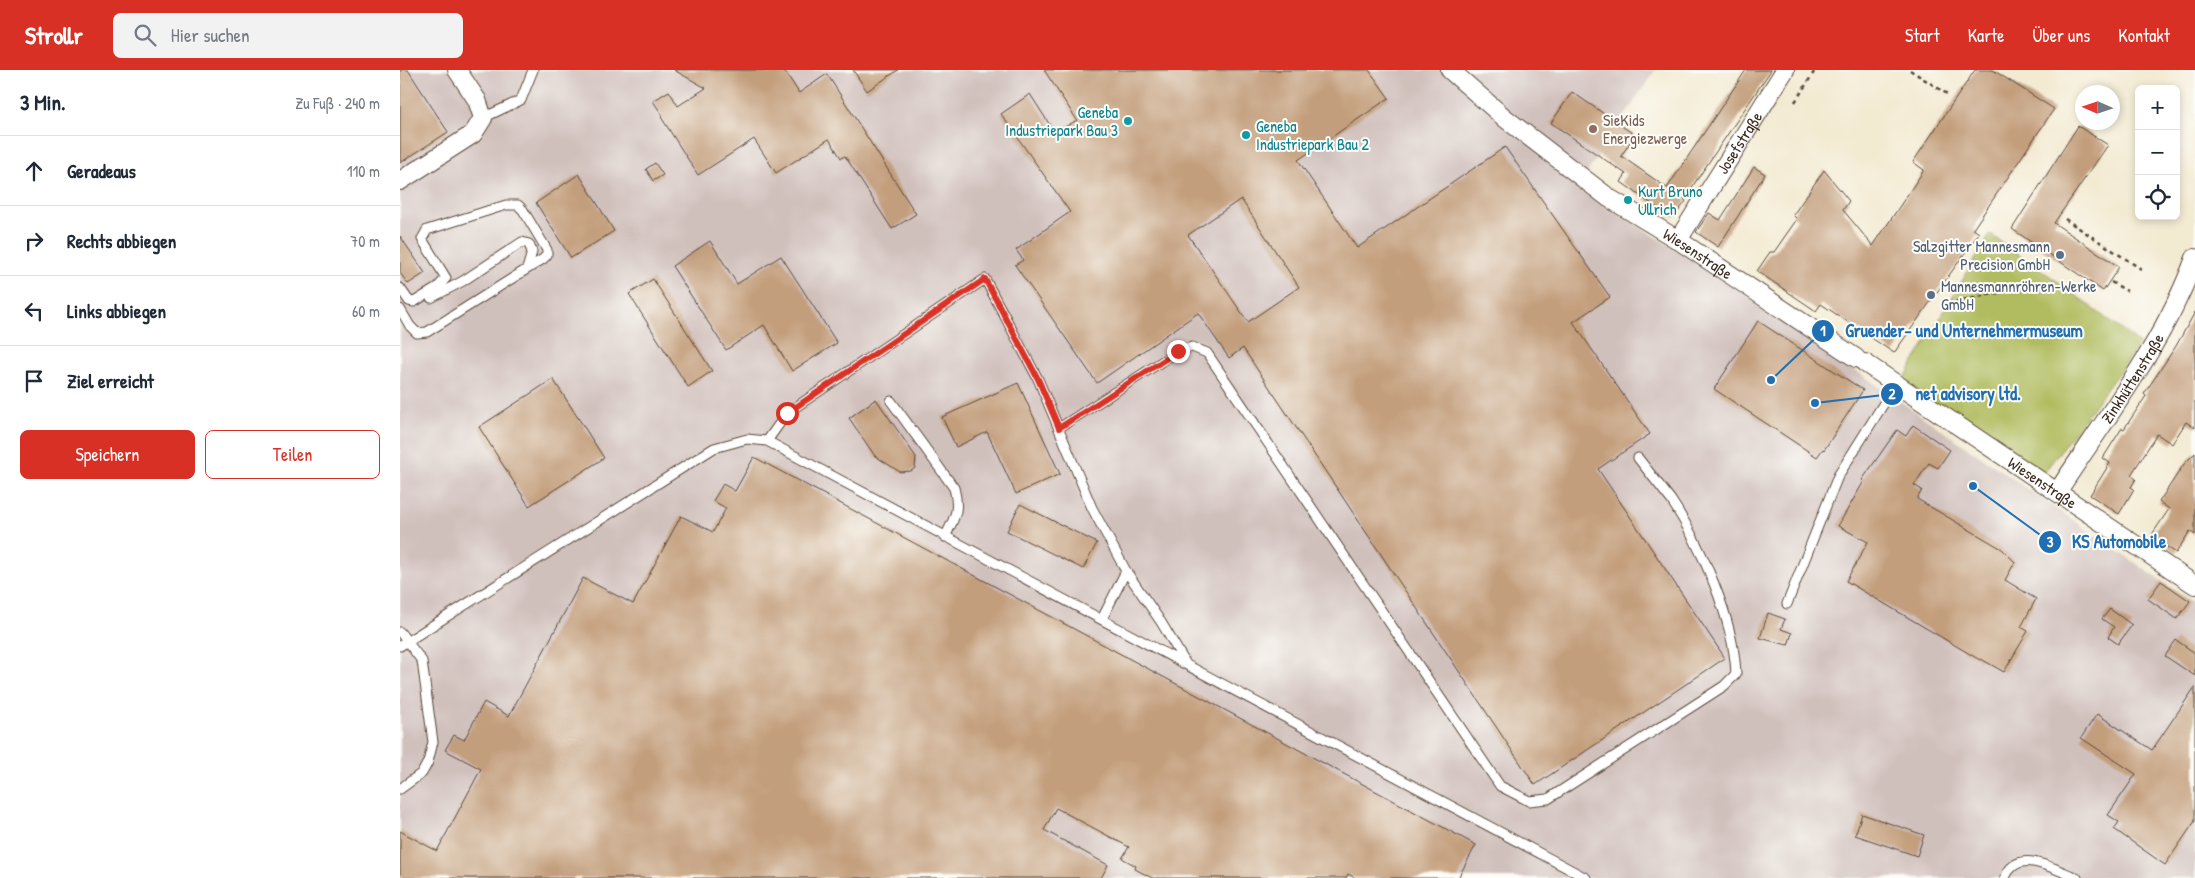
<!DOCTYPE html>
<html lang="de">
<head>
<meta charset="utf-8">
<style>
  :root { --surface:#fff; --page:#f2f2f3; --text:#1f2937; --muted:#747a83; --line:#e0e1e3; --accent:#d93025 }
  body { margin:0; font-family:"Patrick Hand",sans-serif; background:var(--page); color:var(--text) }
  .controls { position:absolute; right:15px; top:15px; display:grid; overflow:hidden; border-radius:8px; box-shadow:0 2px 8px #0003 }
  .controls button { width:45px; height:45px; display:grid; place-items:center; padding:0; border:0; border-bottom:1px solid var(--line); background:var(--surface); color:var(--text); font:25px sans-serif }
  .compass { position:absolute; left:1675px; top:15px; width:45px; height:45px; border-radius:50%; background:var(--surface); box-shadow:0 2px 8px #0003; rotate:273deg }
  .stop { position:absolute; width:15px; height:15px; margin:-11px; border:4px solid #d93025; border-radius:50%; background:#fff }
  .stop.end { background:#d93025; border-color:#fff; box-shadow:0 1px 5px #0008 }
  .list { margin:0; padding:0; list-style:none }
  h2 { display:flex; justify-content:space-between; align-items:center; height:65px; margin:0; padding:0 20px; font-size:21px }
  h2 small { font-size:16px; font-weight:400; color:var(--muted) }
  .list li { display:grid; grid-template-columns:32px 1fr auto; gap:15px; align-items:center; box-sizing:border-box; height:70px; padding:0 20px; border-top:1px solid var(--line) }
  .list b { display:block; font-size:19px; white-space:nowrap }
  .list em { font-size:16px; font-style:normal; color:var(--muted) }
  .actions { display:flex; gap:10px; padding:15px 20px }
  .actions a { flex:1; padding:11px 0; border:1px solid var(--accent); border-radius:8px; text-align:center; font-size:18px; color:var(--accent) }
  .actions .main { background:var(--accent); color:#fff }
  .icon { flex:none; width:28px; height:28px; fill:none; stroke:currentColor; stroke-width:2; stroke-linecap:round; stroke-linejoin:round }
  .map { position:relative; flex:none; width:1795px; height:808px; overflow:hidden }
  header { display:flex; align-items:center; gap:30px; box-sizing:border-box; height:70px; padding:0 25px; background:var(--accent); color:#fff }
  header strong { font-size:24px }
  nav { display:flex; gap:28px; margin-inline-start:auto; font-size:18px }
  .search { width:350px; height:45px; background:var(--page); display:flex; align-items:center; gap:12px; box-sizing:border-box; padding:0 18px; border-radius:8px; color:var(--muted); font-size:19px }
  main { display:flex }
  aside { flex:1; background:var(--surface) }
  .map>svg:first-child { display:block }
  .industrial { fill:#d0c0bc }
  .green { fill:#b0bc5e; stroke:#76733e }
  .building { fill:#c39e7c; fill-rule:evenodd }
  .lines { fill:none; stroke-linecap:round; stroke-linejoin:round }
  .lane-casing { stroke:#574739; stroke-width:11 }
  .street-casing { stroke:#574739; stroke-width:20 }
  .path { stroke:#574739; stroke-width:2.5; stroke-dasharray:4 4; stroke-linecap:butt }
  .lane { stroke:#fff; stroke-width:9 }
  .street { stroke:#fff; stroke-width:18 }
  .route { stroke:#d93025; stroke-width:6 }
  .culture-dot { fill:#0f9aa8; stroke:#fdfcf7; stroke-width:2 }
  .education-dot { fill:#8d6e63; stroke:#fdfcf7; stroke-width:2 }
  .service-dot { fill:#5c6f8a; stroke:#fdfcf7; stroke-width:2 }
  .labels { text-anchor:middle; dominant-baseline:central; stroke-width:4; stroke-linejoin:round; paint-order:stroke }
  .culture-label { font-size:16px; fill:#0d838f; stroke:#fdfcf7; text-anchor:start }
  .education-label { font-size:16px; fill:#785e54; stroke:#fdfcf7; text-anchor:start }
  .street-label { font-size:16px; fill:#3b2a1e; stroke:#fdfcf7 }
  .service-label { font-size:16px; fill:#4e5e75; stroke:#fdfcf7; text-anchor:end }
  .leader { fill:none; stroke:#1f6fb2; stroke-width:2 }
  .callout-dot { fill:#1f6fb2; stroke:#fdfcf7; stroke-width:2 }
  .mark-label { font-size:15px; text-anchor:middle; font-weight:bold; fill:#fff }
  .callout-label { font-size:18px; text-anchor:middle; font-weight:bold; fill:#1f6fb2; stroke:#fdfcf7; stroke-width:4; stroke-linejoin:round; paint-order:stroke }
</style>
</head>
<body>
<header>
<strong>Strollr</strong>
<div class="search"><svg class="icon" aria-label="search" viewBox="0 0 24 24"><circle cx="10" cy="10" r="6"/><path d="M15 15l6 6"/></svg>Hier suchen</div>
<nav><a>Start</a><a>Karte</a><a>Über uns</a><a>Kontakt</a></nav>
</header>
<main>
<aside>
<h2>3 Min.<small>Zu Fuß · 240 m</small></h2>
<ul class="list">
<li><svg class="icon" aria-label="ahead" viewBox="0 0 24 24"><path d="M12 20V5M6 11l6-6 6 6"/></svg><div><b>Geradeaus</b></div><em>110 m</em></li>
<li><svg class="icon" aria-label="right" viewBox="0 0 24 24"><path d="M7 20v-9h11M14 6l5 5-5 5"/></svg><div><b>Rechts abbiegen</b></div><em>70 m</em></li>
<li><svg class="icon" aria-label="left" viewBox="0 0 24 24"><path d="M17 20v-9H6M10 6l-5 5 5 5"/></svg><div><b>Links abbiegen</b></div><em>60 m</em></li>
<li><svg class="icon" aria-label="arrive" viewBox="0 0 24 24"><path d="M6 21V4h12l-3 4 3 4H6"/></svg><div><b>Ziel erreicht</b></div></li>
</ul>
<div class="actions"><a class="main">Speichern</a><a>Teilen</a></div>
</aside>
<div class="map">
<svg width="1795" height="808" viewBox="0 0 1795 808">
  <rect width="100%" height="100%" fill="#fdfcf7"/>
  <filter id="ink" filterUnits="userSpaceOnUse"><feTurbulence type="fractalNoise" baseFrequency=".02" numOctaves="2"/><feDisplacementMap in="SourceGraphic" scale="10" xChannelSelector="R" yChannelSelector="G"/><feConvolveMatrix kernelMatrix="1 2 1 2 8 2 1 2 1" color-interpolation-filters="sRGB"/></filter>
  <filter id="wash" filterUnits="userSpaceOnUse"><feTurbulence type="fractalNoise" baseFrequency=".0096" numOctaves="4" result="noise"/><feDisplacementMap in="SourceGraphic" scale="20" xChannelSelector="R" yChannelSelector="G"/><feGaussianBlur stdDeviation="1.12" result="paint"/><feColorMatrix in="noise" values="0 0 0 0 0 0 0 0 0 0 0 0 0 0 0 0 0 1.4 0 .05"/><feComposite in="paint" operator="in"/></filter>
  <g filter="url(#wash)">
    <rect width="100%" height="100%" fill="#f3ead2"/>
    <path class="industrial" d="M 0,0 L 1255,0 L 1177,118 L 1308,199 L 1795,534 L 1795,808 L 0,808 Z"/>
    <path class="green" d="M 1590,164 L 1657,211 L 1740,274 L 1643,404 L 1501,314 Z"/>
    <g id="blocks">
      <path class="building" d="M 0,0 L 8,0 L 48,62 L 0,93 Z
        M 274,0 L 384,0 L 399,23 L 427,4 L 516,144 L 492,159 L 445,86 L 441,88 L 429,69 L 376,103 L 354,69 L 298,105 L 261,47 L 263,46 L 253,31 L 269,21 L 278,36 L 306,18 Z
        M 453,0 L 498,0 L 467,21 Z
        M 644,0 L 969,0 L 989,28 L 898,90 L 957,178 L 1105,77 L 1210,227 L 1173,252 L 1250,364 L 1198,399 L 1325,588 L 1135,715 L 843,278 L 829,288 L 798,243 L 697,313 L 615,195 L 623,190 L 616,180 L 670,142 L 601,44 L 630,24 L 655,63 L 677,50 ZM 841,129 L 899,217 L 848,252 L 788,165 Z
        M 1346,0 L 1371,0 L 1284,129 L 1286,131 L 1275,146 L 1270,147 L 1221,112 L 1226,104 L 1151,53 L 1172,22 L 1235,65 L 1221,86 L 1267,118 Z
        M 1575,0 L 1593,0 L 1654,39 L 1573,159 L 1579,163 L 1494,283 L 1421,234 L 1416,241 L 1357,201 L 1370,182 L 1374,182 L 1397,149 L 1393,145 L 1424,100 L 1449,131 L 1443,140 L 1473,176 L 1524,100 L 1513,92 Z
        M 1678,56 L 1708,75 L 1654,153 L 1719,197 L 1703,221 L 1612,159 Z
        M 255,93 L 263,105 L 253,111 L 246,99 Z
        M 1354,97 L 1365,104 L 1318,177 L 1296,162 L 1309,143 L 1320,150 Z
        M 179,104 L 214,161 L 171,188 L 136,133 Z
        M 0,166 L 25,203 L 8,214 L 0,203 Z
        M 310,171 L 337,214 L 381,186 L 437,273 L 392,301 L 364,255 L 326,280 L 272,196 Z
        M 253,209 L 312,301 L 288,317 L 229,224 Z
        M 1795,242 L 1795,358 L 1786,352 L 1772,374 L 1757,364 L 1731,405 L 1736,409 L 1731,417 L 1734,419 L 1719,444 L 1690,425 L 1710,393 L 1703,388 L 1722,358 L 1724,359 L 1746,326 L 1744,324 L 1776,276 Z
        M 1358,251 L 1463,320 L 1424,380 L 1423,379 L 1417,387 L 1314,319 Z
        M 153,309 L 204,388 L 129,436 L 79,357 Z
        M 618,313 L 660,404 L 616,424 L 587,362 L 556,377 L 542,347 Z
        M 476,329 L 516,387 L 515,398 L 511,401 L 500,402 L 475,386 L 449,348 Z
        M 1513,355 L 1550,380 L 1538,398 L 1529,393 L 1514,415 L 1522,420 L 1517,429 L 1602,479 L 1615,492 L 1605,510 L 1636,529 L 1621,557 L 1628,561 L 1604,602 L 1581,589 L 1580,590 L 1446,511 L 1468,472 L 1438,456 L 1464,411 L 1462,410 L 1497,360 L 1506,366 Z
        M 1795,383 L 1795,465 L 1790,461 L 1776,483 L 1751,466 L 1769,439 L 1759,432 L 1784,394 Z
        M 354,387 L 1076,775 L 1058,808 L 956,808 L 948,804 L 946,808 L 752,808 L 735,799 L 736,796 L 722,788 L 729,777 L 656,738 L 644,760 L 708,795 L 701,808 L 0,808 L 0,761 L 37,781 L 81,699 L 45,680 L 54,665 L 64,670 L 84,632 L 109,646 L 183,508 L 233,534 L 281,446 L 313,462 L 326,438 L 313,431 L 323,414 L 335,421 Z
        M 620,434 L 697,473 L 683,499 L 607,461 Z
        M 1761,511 L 1790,531 L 1777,549 L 1748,529 Z
        M 1710,539 L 1732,555 L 1718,574 L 1708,567 L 1714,557 L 1702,549 Z
        M 1368,543 L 1385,549 L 1381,559 L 1392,563 L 1388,575 L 1360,568 Z
        M 1776,570 L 1795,583 L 1795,606 L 1765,586 Z
        M 1795,617 L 1795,751 L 1765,795 L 1714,759 L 1719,752 L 1708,745 L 1736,704 L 1681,668 L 1697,644 L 1752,680 Z
        M 1462,744 L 1524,765 L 1517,786 L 1455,765 Z"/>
    </g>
  </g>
  <g filter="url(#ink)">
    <use href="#blocks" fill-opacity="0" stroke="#574739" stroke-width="1"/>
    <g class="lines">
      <g class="lane-casing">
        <path id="lane" d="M 83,48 L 121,30 L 133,0
          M 0,218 L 9,231 L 14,232 L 37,218 L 46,208 L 22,169 L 27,160 L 106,135 L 118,135 L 123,140 L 147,180 L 147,185 L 143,189 L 27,262 L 17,263 L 10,256 L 0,239
          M 31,228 L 63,211 L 122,172 L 129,174 L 132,182 L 127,199
          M 491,331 L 554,418 C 560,440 555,447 545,467
          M 659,358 L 778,281 L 792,277 L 807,283 L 1100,716 L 1129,731 L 1148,729 L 1324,616 L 1336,604 C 1334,550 1301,475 1271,430 C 1260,416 1249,402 1238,388
          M 367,371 L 387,343 L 585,209 L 638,309 L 692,438 L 726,501 L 761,552 L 786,594
          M 1387,534 L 1438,406 L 1496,314
          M 702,549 L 726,501
          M 0,562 L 22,591 L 33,672 L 28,692 L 22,703 L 0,719
          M 0,576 L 314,378 L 347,369 L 367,371 L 1186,808
          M 1605,808 C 1617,776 1654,799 1677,808"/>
      </g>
      <g class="street-casing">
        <g id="street">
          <path id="s1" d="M 1050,0 L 1106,49 L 1209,128 L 1278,170 L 1456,288"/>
          <path d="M 0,111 L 73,64 L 83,48 L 77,30 L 57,0"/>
          <path id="s2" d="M 1278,170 L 1385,0"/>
          <path id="s3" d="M 1465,293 L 1795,515"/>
          <path id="s4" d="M 1658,421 C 1707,346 1764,273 1795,188"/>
        </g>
      </g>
      <path class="path" d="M 1510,0 L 1547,24
        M 1395,32 L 1414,2
        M 1665,149 L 1741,199
        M 1711,212 L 1727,221
        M 1548,233 L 1657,211"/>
      <use href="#lane" class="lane"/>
      <use href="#street" class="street"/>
    </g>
  </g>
  <g class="lines" filter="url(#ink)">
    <path class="route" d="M 387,343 L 585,209 L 638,309 L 659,358 L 778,281"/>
  </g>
  <g class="culture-dot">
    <circle cx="728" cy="51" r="5"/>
    <circle cx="846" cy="65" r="5"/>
    <circle cx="1228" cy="130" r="5"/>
  </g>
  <circle class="education-dot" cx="1193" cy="59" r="5"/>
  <g class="service-dot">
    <circle cx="1660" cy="185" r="5"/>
    <circle cx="1531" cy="225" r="5"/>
  </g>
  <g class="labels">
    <g class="culture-label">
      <text x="718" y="42" text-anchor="end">Geneba<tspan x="718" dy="18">Industriepark Bau 3</tspan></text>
      <text x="856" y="56">Geneba<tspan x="856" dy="18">Industriepark Bau 2</tspan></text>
      <text x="1238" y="121">Kurt Bruno<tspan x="1238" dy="18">Ullrich</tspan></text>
    </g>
    <g class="education-label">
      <text x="1203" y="50">SieKids<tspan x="1203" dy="18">Energiezwerge</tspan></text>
    </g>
    <g class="street-label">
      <text stroke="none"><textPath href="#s2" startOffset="115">Josefstraße</textPath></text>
      <text stroke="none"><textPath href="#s1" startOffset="309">Wiesenstraße</textPath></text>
      <text stroke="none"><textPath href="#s4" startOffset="135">Zinkhüttenstraße</textPath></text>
      <text stroke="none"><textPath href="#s3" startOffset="214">Wiesenstraße</textPath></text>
    </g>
    <g class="service-label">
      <text x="1650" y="176">Salzgitter Mannesmann<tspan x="1650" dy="18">Precision GmbH</tspan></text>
      <text x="1541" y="216" text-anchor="start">Mannesmannröhren-Werke<tspan x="1541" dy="18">GmbH</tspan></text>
    </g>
  </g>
  <path class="leader" d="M1371 310L1423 261M1415 333L1492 324M1573 416L1650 472"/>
  <g class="callout-dot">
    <circle cx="1371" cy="310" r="5"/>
    <circle cx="1415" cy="333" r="5"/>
    <circle cx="1573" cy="416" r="5"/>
    <circle cx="1423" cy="261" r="12"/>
    <circle cx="1492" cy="324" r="12"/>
    <circle cx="1650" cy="472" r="12"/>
  </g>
  <g class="mark-label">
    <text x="1423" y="266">1</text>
    <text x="1492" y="329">2</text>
    <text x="1650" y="477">3</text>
  </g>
  <g class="callout-label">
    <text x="1564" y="267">Gruender- und Unternehmermuseum</text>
    <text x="1568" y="330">net advisory ltd.</text>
    <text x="1719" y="478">KS Automobile</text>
  </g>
</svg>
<div class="controls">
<button>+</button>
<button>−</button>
<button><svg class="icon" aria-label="locate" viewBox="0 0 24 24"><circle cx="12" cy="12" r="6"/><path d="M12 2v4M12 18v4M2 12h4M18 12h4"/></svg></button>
</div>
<svg class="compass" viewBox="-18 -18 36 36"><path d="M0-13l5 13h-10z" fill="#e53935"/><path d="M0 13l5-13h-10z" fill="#747a83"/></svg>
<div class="stop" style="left:387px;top:343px"></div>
<div class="stop end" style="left:778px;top:281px"></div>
</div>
</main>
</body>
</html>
